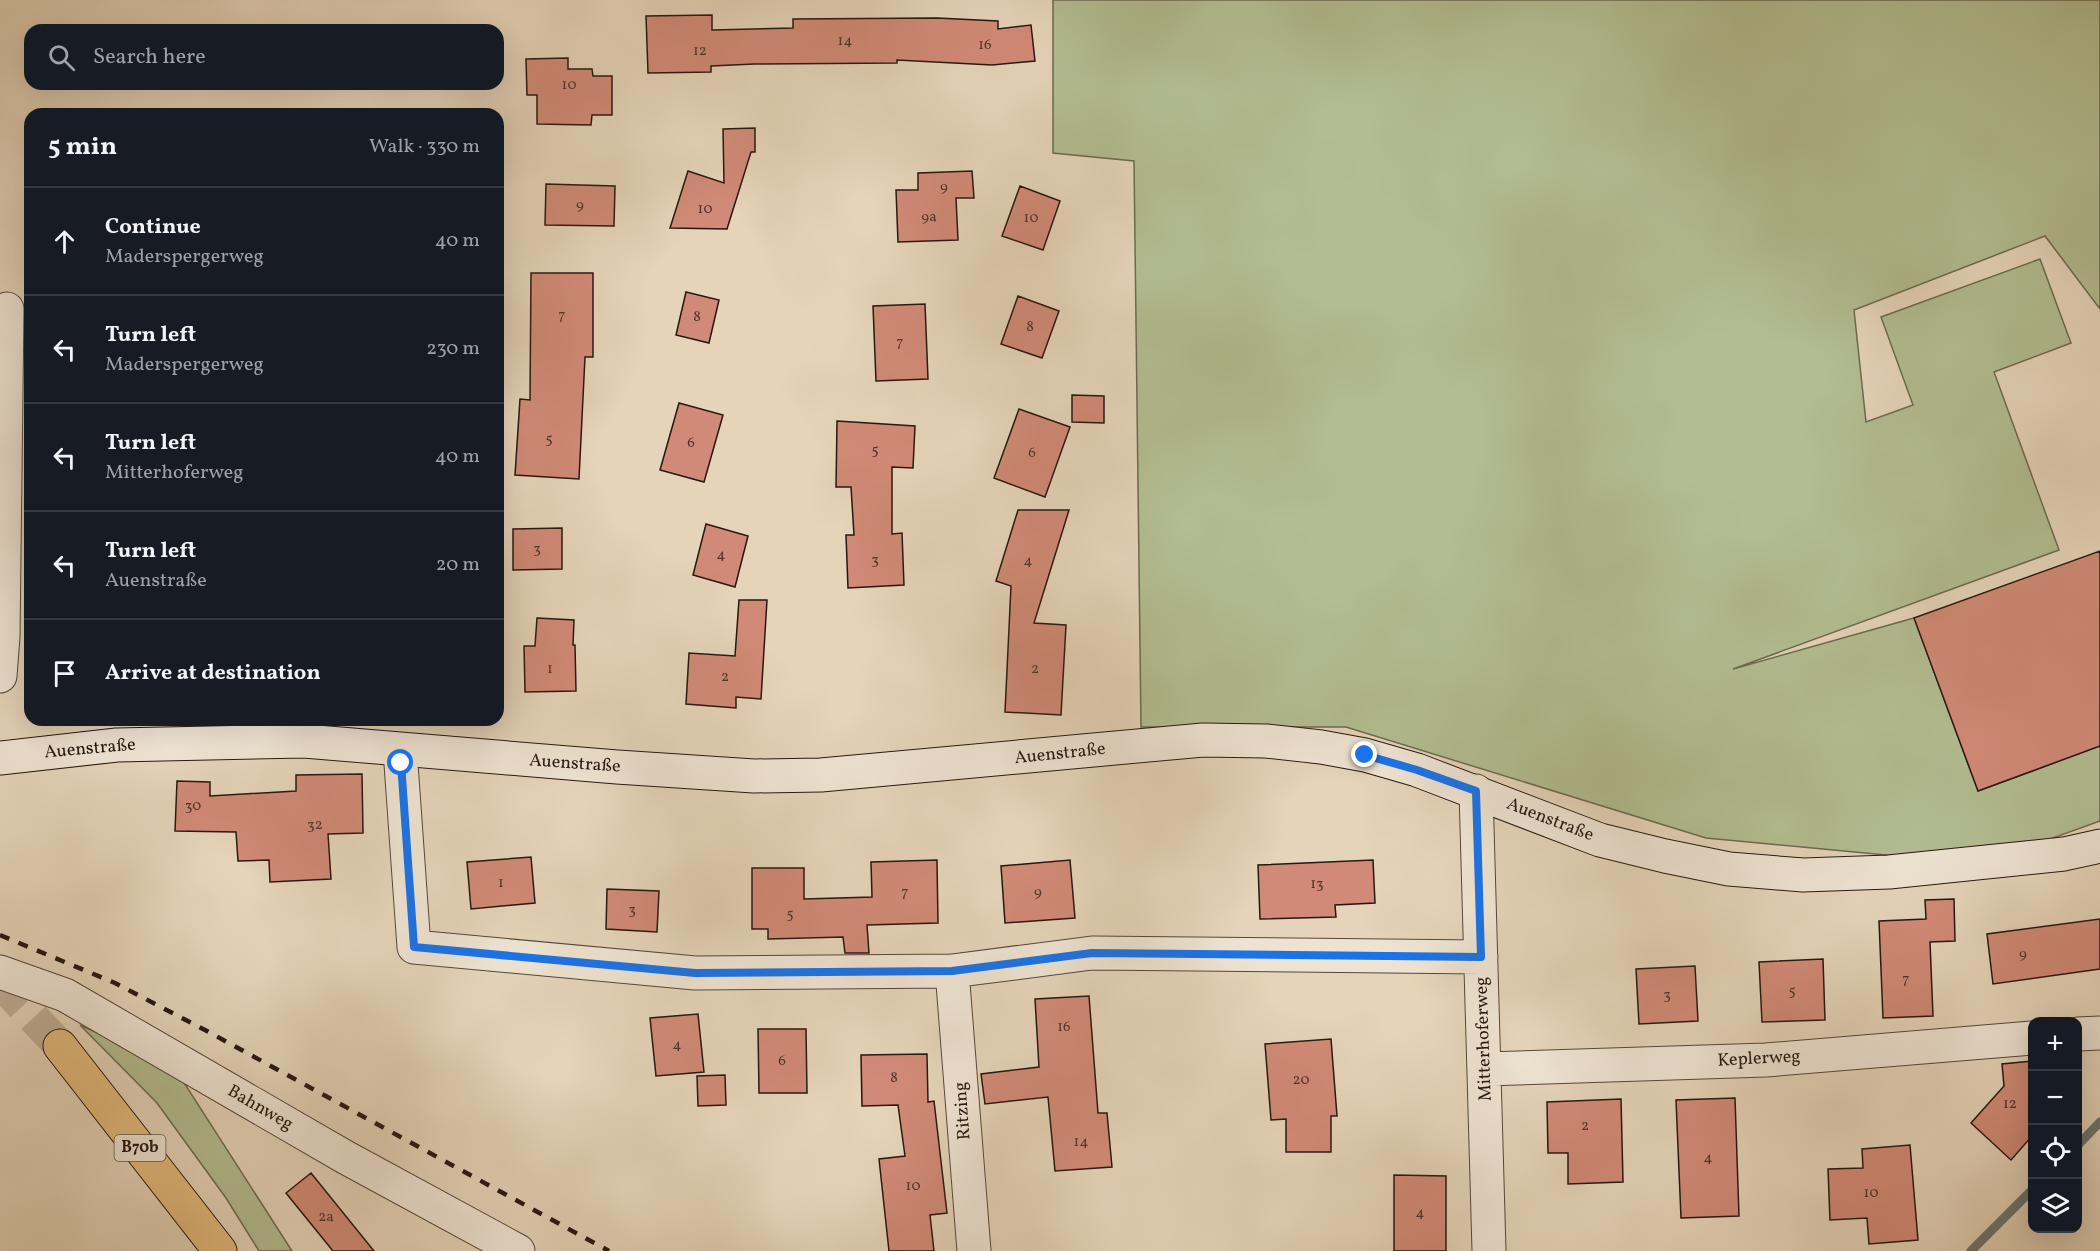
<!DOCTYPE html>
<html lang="en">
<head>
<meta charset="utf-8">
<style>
  :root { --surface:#171b24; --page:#242831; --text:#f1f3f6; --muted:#9ea1a6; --line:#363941 }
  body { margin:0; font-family:Vollkorn,serif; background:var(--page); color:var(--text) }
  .controls { position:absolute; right:18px; bottom:18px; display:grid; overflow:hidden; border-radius:12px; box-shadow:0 6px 24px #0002 }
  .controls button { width:54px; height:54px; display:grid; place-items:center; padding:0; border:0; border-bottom:2px solid var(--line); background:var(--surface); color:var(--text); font:30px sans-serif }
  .stop { position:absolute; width:18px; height:18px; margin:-14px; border:4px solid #1a73e8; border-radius:50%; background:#fff }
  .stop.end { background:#1a73e8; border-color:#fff; box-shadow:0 2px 6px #0008 }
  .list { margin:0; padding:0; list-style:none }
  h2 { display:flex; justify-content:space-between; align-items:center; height:78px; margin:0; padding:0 24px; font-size:26px }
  h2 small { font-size:20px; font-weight:400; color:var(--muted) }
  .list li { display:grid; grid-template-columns:39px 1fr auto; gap:18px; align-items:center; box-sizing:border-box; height:108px; padding:0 24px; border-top:2px solid var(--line) }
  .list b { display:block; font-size:22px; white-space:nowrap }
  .list p { margin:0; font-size:20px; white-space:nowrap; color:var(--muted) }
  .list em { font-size:20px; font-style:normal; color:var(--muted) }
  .icon { flex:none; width:33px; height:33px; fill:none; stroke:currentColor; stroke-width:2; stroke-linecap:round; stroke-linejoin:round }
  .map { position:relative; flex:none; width:2100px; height:1251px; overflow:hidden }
  .search { position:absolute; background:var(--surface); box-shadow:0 6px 24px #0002; left:24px; top:24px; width:480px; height:66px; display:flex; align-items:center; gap:15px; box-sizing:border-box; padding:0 21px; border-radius:18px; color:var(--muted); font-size:22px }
  .panel { position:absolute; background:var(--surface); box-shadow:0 6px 24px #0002; left:24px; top:108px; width:480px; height:618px; border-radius:18px }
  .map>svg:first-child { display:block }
  .green { fill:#b2bd91; stroke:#6c6a50; stroke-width:1.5 }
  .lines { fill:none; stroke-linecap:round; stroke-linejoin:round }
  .stream { stroke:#6b7675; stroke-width:9 }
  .building { fill:#d18a77; stroke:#261710; stroke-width:1.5 }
  .primary-tunnel { stroke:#bfae97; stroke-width:33; stroke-dasharray:33 16; stroke-linecap:butt }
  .street-casing { stroke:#56463a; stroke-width:35 }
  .secondary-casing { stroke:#261710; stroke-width:35 }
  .primary-casing { stroke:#261710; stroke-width:35 }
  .street { stroke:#eee3d2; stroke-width:33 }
  .secondary { stroke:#eee3d2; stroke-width:33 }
  .primary { stroke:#e2ba7c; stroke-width:33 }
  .rail { stroke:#261710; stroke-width:4.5; stroke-dasharray:10 10; stroke-linecap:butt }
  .route { stroke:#1a73e8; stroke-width:8 }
  .labels { text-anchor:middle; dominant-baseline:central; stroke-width:6; stroke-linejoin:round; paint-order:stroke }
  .number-label { font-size:15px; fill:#51342a }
  .shield { fill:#eee3d2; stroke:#62544a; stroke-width:1.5 }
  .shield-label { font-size:16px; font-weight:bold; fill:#261710 }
  .street-label { font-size:18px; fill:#261710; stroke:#eee3d2 }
</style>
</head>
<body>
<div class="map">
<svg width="2100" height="1251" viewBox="0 0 2100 1251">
  <rect width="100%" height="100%" fill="#e5d4b9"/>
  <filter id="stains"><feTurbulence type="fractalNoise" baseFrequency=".00333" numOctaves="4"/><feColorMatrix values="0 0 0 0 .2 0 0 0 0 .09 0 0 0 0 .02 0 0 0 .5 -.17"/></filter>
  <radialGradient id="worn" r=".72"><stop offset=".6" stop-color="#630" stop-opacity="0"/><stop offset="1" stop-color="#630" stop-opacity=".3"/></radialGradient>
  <path class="green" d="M 1053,0 L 2100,0 L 2100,309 L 2045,236 L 1854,310 L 1866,422 L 1913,405 L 1881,317 L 2040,259 L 2071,343 L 1994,372 L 2059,550 L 1733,669 L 1914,618 L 1978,791 L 2100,746 L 2100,821 L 1981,864 L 1706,838 L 1346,727 L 1141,727 L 1134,161 L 1053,153 Z
    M 80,1025 L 174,1067 L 292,1251 L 259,1251 L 226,1198 L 157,1103 Z"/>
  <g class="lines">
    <path class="stream" d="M 2078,1145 L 2100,1122
      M 1971,1251 L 2032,1190"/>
  </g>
  <path class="building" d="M 712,15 L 712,30 L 793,28 L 793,19 L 937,18 L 998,21 L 998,29 L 1031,25 L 1035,61 L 992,65 L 897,60 L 897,63 L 754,64 L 711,66 L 711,72 L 648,73 L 646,16 Z
    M 568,58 L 568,69 L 592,69 L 593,76 L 612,76 L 612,115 L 592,115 L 591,125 L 537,124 L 537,95 L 527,95 L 526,59 Z
    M 755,128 L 755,152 L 751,152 L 727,229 L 670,228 L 688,171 L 724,183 L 723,129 Z
    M 972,171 L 974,198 L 956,198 L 958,240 L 898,242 L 896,190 L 918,190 L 918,173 Z
    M 546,184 L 615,186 L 614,226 L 545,225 Z
    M 1020,186 L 1060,201 L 1043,250 L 1002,236 Z
    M 531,273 L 593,273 L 593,357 L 585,357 L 579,479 L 515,475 L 520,399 L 530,400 Z
    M 686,292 L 719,300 L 709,343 L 676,335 Z
    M 1018,296 L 1059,311 L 1042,358 L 1001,344 Z
    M 925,304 L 928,379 L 876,381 L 873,306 Z
    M 1072,395 L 1104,396 L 1104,423 L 1072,422 Z
    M 679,403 L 723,415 L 704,482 L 660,470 Z
    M 1019,409 L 1070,427 L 1045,497 L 994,478 Z
    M 837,421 L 915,426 L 913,468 L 892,467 L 892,534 L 902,533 L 904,585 L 848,588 L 846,535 L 854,535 L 851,487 L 836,487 Z
    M 1018,510 L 1069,510 L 1034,623 L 1066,625 L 1061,715 L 1005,712 L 1011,586 L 996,581 Z
    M 706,524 L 748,536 L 735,587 L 693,575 Z
    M 562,528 L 562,569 L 513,570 L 513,529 Z
    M 2100,551 L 2100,746 L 1978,791 L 1914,618 Z
    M 739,600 L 767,600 L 761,699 L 736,697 L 736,708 L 686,704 L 689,653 L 735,656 Z
    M 537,618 L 574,620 L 573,645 L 575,645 L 576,691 L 525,692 L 524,646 L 535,646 Z
    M 362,774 L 363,833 L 328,834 L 331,879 L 270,882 L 269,860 L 238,861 L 236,832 L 175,831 L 177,781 L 210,782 L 210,796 L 296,791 L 296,775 Z
    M 531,857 L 535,903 L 471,909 L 467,862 Z
    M 937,860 L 938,923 L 867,925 L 869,953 L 845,953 L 843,937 L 768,939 L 768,929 L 752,929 L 752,868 L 804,868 L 804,899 L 872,897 L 871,862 Z
    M 1070,860 L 1075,918 L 1005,923 L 1001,866 Z
    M 1373,860 L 1375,903 L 1335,905 L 1336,917 L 1260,919 L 1258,865 Z
    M 607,889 L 659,891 L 657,932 L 606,929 Z
    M 1954,899 L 1955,941 L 1930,942 L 1933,1016 L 1883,1018 L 1879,921 L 1926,919 L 1925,900 Z
    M 2100,919 L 2100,969 L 1993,984 L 1987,934 Z
    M 1823,959 L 1825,1020 L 1762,1022 L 1759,962 Z
    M 1695,966 L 1698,1021 L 1639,1024 L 1636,969 Z
    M 1089,996 L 1098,1113 L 1107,1113 L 1112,1167 L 1055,1171 L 1048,1097 L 985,1104 L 981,1074 L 1039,1067 L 1035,999 Z
    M 698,1014 L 704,1072 L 656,1076 L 650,1018 Z
    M 758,1029 L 806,1029 L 807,1093 L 759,1093 Z
    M 1331,1039 L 1337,1116 L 1331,1116 L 1331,1152 L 1286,1152 L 1286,1119 L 1271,1120 L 1265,1044 Z
    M 927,1054 L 928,1102 L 934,1101 L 947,1213 L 930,1215 L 934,1251 L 889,1251 L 879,1159 L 905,1156 L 898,1105 L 862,1106 L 861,1055 Z
    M 2032,1061 L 2032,1136 L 2011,1160 L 1971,1123 L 2004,1086 L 2002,1064 Z
    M 725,1075 L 726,1105 L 698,1106 L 697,1076 Z
    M 1735,1098 L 1739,1216 L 1681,1218 L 1676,1100 Z
    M 1621,1099 L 1623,1182 L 1568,1184 L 1568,1153 L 1548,1153 L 1547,1102 Z
    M 1910,1145 L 1918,1240 L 1869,1244 L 1867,1218 L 1830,1220 L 1828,1169 L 1863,1168 L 1862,1149 Z
    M 311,1173 L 374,1251 L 333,1251 L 286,1193 Z
    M 1394,1175 L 1446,1176 L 1446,1251 L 1394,1251 Z"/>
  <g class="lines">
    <path class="primary-tunnel" d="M 0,982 L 60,1046"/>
    <g class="street-casing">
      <path id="street" d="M 0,676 L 3,637 L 7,309
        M 400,750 L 414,947 L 695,973 L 952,971 L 1092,953 L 1481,957
        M 1476,791 L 1489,1251
        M 952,971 L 974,1251
        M 0,972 L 65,995 L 345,1157 L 518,1251
        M 2078,1034 L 2100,1033
        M 1485,1069 L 1766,1060 L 2032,1038"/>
    </g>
    <g class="secondary-casing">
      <path id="secondary" d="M 0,758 L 117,745 L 304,741 L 617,767 L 754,776 L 821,775 L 1203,740 L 1266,741 L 1321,747 L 1365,755 L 1417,770 L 1600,840 L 1665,856 L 1729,869 L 1803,875 L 1889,872 L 2064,854 L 2100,846"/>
    </g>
    <g class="primary-casing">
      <path id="primary" d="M 60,1046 L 220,1251"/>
    </g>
    <use href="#street" class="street"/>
    <use href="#secondary" class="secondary"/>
    <use href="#primary" class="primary"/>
    <path class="rail" d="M 0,935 L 115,983 L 205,1030 L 609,1251"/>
  </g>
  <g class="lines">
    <path class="route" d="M 401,763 L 414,947 L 695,973 L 952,971 L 1092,953 L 1481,957 L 1476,791 L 1417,770 L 1365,755"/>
  </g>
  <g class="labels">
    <g class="number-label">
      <text x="845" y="41">14</text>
      <text x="985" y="45">16</text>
      <text x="700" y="51">12</text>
      <text x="569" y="85">10</text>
      <text x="944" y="187">9</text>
      <text x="580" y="205">9</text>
      <text x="705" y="209">10</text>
      <text x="929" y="217">9a</text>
      <text x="1031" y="218">10</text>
      <text x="562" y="315">7</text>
      <text x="697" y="317">8</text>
      <text x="1030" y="327">8</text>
      <text x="900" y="342">7</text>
      <text x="549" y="439">5</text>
      <text x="691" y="443">6</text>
      <text x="875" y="450">5</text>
      <text x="1032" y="453">6</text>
      <text x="537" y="549">3</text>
      <text x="721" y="555">4</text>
      <text x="875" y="560">3</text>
      <text x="1028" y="561">4</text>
      <text x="550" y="669">1</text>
      <text x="1035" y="669">2</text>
      <text x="725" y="677">2</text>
      <text x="193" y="806">30</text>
      <text x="315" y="825">32</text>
      <text x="501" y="883">1</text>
      <text x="1317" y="884">13</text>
      <text x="905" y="892">7</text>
      <text x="1038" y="892">9</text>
      <text x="632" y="910">3</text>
      <text x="790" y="914">5</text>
      <text x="2023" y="954">9</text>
      <text x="1906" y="979">7</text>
      <text x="1792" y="991">5</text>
      <text x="1667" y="995">3</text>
      <text x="1064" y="1027">16</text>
      <text x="677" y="1045">4</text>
      <text x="782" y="1061">6</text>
      <text x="894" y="1078">8</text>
      <text x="1301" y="1080">20</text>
      <text x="2010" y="1104">12</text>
      <text x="1585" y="1126">2</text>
      <text x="1081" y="1142">14</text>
      <text x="1708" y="1158">4</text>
      <text x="913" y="1186">10</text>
      <text x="1871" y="1193">10</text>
      <text x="1420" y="1213">4</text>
      <text x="326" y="1217">2a</text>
    </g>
    <rect class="shield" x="114.5" y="1135" width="51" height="26" rx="4.5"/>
    <g class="shield-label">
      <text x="140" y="1148">B70b</text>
    </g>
    <g class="street-label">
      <text transform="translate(90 749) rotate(-5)">Auenstraße</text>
      <text transform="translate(1060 754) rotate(-6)">Auenstraße</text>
      <text transform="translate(575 764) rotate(4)">Auenstraße</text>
      <text transform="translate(1550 820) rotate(21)">Auenstraße</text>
      <text transform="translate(1484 1039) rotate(-92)">Mitterhoferweg</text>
      <text transform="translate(1759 1059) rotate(-3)">Keplerweg</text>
      <text transform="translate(260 1108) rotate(30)">Bahnweg</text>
      <text transform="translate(963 1111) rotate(-94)">Ritzing</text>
    </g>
  </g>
  <rect width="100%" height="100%" filter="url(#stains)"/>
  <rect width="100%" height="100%" fill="url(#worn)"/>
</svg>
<div class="controls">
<button>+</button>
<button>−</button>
<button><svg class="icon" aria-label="locate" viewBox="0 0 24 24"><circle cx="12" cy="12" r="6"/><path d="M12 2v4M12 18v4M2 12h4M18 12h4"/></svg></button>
<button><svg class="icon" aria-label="layers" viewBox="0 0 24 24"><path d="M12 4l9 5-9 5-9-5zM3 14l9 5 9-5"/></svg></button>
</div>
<div class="stop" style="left:401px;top:763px"></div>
<div class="stop end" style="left:1365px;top:755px"></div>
<div class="search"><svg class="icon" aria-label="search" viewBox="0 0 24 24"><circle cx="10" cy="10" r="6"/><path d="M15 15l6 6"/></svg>Search here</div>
<section class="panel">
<h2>5 min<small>Walk · 330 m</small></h2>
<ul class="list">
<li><svg class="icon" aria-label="ahead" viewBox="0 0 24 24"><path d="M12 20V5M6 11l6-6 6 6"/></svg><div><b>Continue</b><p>Maderspergerweg</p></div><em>40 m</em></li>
<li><svg class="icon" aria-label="left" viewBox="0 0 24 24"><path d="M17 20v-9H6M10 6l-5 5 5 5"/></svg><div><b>Turn left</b><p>Maderspergerweg</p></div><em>230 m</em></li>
<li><svg class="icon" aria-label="left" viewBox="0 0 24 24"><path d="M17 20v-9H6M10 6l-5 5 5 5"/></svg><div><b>Turn left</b><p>Mitterhoferweg</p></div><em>40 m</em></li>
<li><svg class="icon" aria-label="left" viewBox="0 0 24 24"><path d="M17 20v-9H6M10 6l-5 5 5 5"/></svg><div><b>Turn left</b><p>Auenstraße</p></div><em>20 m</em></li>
<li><svg class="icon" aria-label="arrive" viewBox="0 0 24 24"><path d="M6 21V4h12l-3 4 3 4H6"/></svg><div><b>Arrive at destination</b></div></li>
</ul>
</section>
</div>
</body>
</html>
